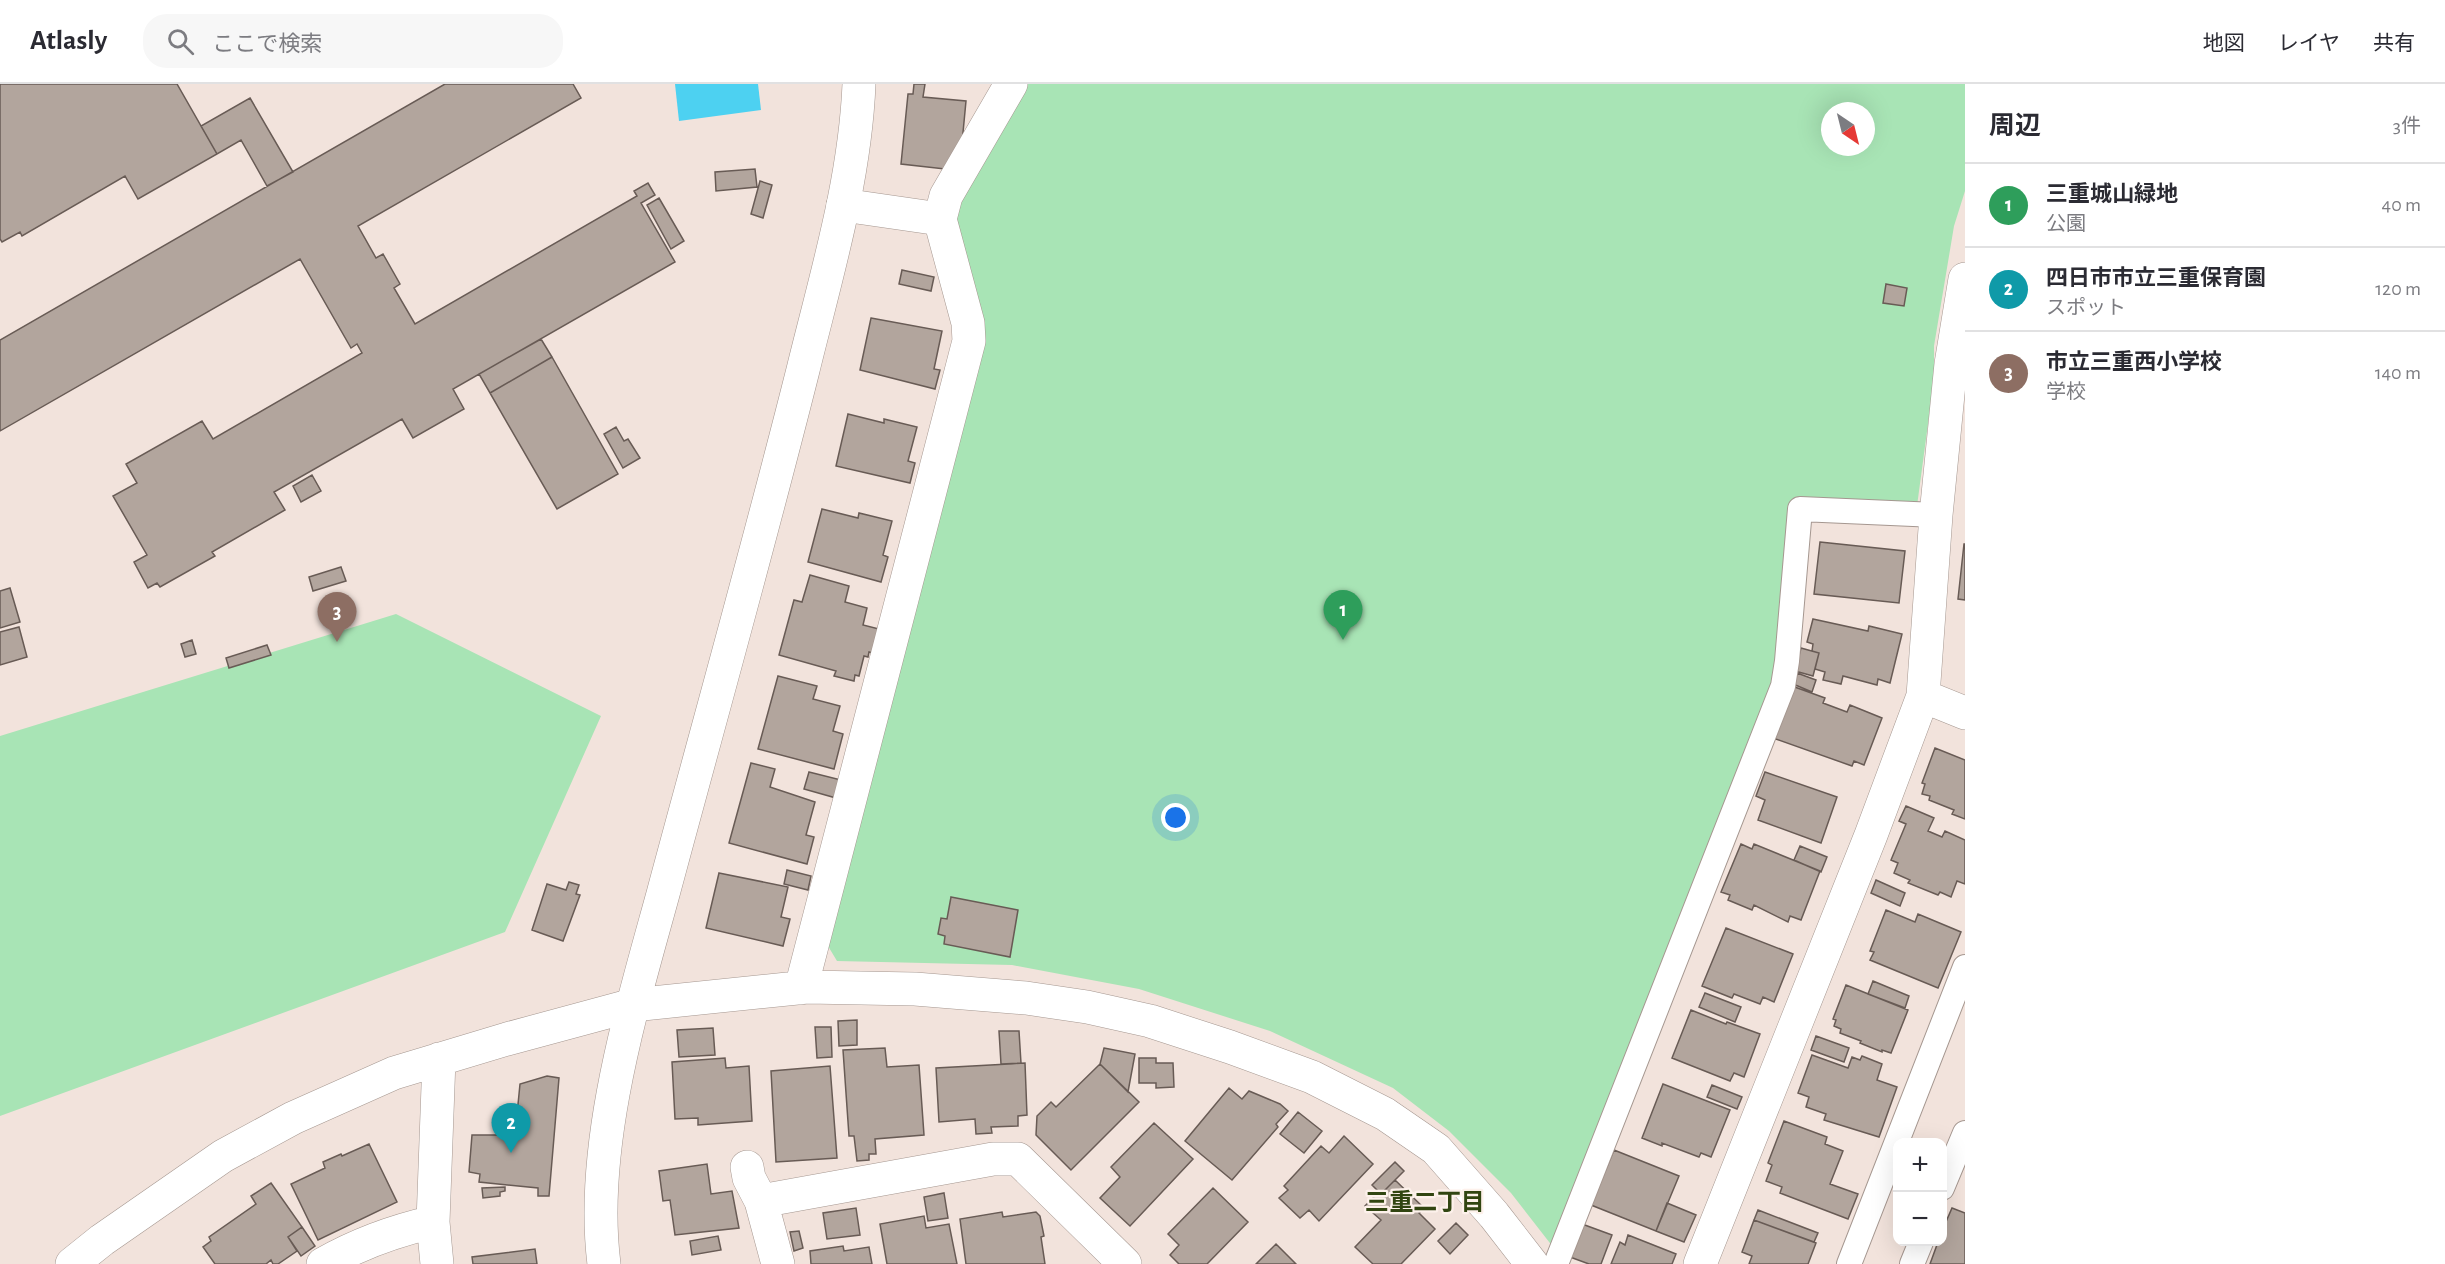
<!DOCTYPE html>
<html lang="ja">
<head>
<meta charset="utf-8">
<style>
  :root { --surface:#fff; --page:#f7f7f7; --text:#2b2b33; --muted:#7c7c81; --line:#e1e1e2; --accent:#5d860f }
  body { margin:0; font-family:"Alegreya Sans","Noto Sans JP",sans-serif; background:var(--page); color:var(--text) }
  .controls { position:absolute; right:18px; bottom:18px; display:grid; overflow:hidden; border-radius:12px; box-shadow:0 6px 24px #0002 }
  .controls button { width:54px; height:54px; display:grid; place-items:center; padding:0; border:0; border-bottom:2px solid var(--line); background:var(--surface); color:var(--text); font:30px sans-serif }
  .compass { position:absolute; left:1821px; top:18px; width:54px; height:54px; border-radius:50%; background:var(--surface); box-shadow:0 6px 24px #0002; rotate:145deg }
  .you { position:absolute; left:1176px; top:734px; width:21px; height:21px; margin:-15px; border:4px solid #fff; border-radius:50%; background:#1a73e8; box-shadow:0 0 0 9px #1a73e833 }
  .badge { display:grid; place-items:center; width:39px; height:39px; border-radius:50%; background:var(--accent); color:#fff; font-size:20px; font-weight:700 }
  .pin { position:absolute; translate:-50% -50px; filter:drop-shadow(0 2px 3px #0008) }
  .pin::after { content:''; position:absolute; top:32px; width:21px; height:18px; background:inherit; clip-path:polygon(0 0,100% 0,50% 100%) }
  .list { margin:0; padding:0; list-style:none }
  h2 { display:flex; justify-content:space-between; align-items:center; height:78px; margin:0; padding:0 24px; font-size:26px }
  h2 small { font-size:20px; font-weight:400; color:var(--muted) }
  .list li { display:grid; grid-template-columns:39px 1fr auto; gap:18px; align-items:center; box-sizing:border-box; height:84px; padding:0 24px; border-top:2px solid var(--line) }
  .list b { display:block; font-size:22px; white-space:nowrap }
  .list p { margin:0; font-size:20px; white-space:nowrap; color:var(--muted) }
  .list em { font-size:20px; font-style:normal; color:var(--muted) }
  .icon { flex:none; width:33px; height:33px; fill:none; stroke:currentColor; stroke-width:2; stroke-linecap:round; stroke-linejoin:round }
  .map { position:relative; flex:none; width:1965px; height:1180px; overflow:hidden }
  header { display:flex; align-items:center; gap:36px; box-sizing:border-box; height:84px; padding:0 30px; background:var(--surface); border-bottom:2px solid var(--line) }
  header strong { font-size:28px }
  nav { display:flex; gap:33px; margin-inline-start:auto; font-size:21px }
  .search { width:420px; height:54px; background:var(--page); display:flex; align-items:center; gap:15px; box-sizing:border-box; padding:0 21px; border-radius:24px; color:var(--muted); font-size:22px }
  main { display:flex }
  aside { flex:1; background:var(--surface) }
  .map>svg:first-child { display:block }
  .green { fill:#a8e4b5; fill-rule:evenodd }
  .water { fill:#4dd1f1 }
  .building { fill:#b2a59d; stroke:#685b55; stroke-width:1.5 }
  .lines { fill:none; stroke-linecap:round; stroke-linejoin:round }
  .lane-casing { stroke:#a59790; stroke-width:26 }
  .street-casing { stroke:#a59790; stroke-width:34 }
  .secondary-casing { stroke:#a59790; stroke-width:34 }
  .lane { stroke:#fff; stroke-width:24 }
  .street { stroke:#fff; stroke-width:33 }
  .secondary { stroke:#fff; stroke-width:33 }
  .labels { text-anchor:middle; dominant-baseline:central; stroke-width:4.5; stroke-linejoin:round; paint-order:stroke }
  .neighbourhood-label { font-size:24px; font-weight:bold; fill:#314511; stroke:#fdf1eb }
</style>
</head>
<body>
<header>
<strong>Atlasly</strong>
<div class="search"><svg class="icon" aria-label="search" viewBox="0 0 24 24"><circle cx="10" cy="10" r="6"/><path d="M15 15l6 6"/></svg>ここで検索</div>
<nav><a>地図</a><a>レイヤ</a><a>共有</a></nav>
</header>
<main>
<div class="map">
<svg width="1965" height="1180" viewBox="0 0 1965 1180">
  <rect width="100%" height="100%" fill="#f2e3dc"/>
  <path class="green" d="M 1027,0 L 1965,0 L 1965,107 L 1954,142 L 1934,262 L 1934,295 L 1917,422 L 1793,415 L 1776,585 L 1772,604 L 1553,1163 L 1511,1109 L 1449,1047 L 1393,1004 L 1270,947 L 1139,905 L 1012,881 L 837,877 L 828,862 L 983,265 L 955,137 L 958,120 ZM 1830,27 L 1866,27 L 1866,63 L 1830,63 Z
    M 396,530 L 601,632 L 505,848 L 0,1032 L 0,652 Z"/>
  <path class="water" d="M 675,0 L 758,0 L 761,26 L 679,37 Z"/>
  <path class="building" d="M 0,0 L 177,0 L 217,70 L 138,115 L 125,92 L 22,152 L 20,148 L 2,158 L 0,155 Z
    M 445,0 L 573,0 L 581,14 L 358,142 L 376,174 L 383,170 L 400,200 L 394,204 L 415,240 L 637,112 L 634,107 L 648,99 L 655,111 L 641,119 L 675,178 L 453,305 L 464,325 L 413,354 L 402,335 L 274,408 L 285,426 L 212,468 L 215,472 L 160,503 L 157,499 L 148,504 L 134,478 L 147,471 L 113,412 L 137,399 L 126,380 L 202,337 L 213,355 L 362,269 L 357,260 L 351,264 L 300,175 L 0,347 L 0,256 Z
    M 914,0 L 925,0 L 923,13 L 966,17 L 962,59 L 945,85 L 901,80 L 908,10 L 913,10 Z
    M 250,14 L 293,88 L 267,102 L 241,56 L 217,70 L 201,42 Z
    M 755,85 L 757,103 L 716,107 L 715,88 Z
    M 760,97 L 772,101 L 763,134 L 751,130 Z
    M 659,114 L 684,157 L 671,165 L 647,121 Z
    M 902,186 L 934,193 L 931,207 L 899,200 Z
    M 1886,200 L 1907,204 L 1904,222 L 1883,219 Z
    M 871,234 L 942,247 L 934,285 L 940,286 L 935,305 L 860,286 Z
    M 541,255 L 552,273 L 490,309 L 479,290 Z
    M 552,273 L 618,390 L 557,425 L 490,309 Z
    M 848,330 L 884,339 L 884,335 L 917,343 L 908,377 L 915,379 L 910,399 L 836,382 Z
    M 616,343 L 624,357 L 628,355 L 640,374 L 623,384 L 604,350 Z
    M 312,391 L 321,407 L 301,418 L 293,402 Z
    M 822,425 L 858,434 L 859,429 L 892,437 L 883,471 L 888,473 L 881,498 L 808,478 Z
    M 1820,458 L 1905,467 L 1899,519 L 1814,510 Z
    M 1964,460 L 1965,460 L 1965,516 L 1958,515 Z
    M 341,483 L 346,497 L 313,507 L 309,493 Z
    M 810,491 L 849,502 L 845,518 L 867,524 L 863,541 L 879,545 L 873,569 L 869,568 L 868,573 L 864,572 L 859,592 L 855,591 L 854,597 L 834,592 L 836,587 L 779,571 L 794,516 L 802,518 Z
    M 10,504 L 20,538 L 0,544 L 0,507 Z
    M 1813,535 L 1868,547 L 1869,542 L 1902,550 L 1890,599 L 1878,595 L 1877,601 L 1843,592 L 1841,600 L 1823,596 L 1825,588 L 1815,585 L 1819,569 L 1812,567 L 1813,560 L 1807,558 Z
    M 19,543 L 27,573 L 0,581 L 0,548 Z
    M 192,556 L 196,570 L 185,573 L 181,560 Z
    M 267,561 L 271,571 L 229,584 L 226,574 Z
    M 1801,564 L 1819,569 L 1813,592 L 1795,587 Z
    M 1797,589 L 1816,596 L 1812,608 L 1793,600 Z
    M 778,592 L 817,602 L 813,615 L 840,622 L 833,647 L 843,650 L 834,685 L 758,665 Z
    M 1792,602 L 1825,614 L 1823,619 L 1847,628 L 1850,621 L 1882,634 L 1864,681 L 1854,677 L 1852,682 L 1773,654 Z
    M 1935,664 L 1965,676 L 1965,735 L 1952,730 L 1954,726 L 1929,716 L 1930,712 L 1922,710 L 1925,700 L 1922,699 Z
    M 751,679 L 775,685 L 770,703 L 815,718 L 806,751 L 814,753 L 807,780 L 729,759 Z
    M 809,688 L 841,696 L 836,714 L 804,705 Z
    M 1765,688 L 1837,713 L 1821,759 L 1758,736 L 1765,716 L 1756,712 Z
    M 1906,722 L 1934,734 L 1928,747 L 1942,753 L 1945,747 L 1965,756 L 1965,800 L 1957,797 L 1951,813 L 1940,808 L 1938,811 L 1908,799 L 1910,796 L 1894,789 L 1898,779 L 1891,776 L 1906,740 L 1899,737 Z
    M 1741,760 L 1752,765 L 1754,760 L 1820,787 L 1801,836 L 1790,832 L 1788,838 L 1754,821 L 1752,826 L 1728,816 L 1730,811 L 1721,808 Z
    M 1800,762 L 1827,773 L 1821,788 L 1794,776 Z
    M 787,786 L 811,792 L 808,806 L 784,800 Z
    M 719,789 L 788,803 L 781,833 L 790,835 L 783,862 L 706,844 Z
    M 1876,796 L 1905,809 L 1900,822 L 1871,809 Z
    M 569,798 L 579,801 L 576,810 L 580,811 L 563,857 L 532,846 L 547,800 L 566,806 Z
    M 951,813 L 1018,826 L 1010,873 L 944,860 L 945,852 L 938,850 L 941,834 L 947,835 Z
    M 1886,826 L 1915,838 L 1918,830 L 1961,848 L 1938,904 L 1870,876 L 1874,868 L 1870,867 Z
    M 1726,844 L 1793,870 L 1774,918 L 1763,913 L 1760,920 L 1734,910 L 1732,914 L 1702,902 Z
    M 1873,897 L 1909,912 L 1905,924 L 1868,910 Z
    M 1846,901 L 1908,926 L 1891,969 L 1882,966 L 1882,968 L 1860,959 L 1861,957 L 1840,949 L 1841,945 L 1834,942 L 1836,936 L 1833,935 Z
    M 1705,909 L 1741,923 L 1735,938 L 1699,923 Z
    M 1691,926 L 1726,940 L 1727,938 L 1760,950 L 1744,993 L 1734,989 L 1730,997 L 1672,974 Z
    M 857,936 L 857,961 L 839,962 L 838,937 Z
    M 815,943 L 831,943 L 832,973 L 817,974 Z
    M 713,944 L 715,971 L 679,973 L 677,946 Z
    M 999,947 L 1019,947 L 1021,979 L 1001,980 Z
    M 1816,952 L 1849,964 L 1844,978 L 1811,966 Z
    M 885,964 L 887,983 L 919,981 L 924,1051 L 875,1055 L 876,1070 L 869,1070 L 869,1076 L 857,1077 L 854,1052 L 849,1052 L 843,966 Z
    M 1104,964 L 1135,970 L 1128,1008 L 1100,980 Z
    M 1812,971 L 1848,984 L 1852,973 L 1860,976 L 1862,972 L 1882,980 L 1877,996 L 1897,1003 L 1879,1053 L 1824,1036 L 1826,1030 L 1806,1023 L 1809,1013 L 1798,1009 Z
    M 725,974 L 726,984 L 749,982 L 752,1037 L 698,1041 L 698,1034 L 675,1035 L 672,978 Z
    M 1139,974 L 1156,974 L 1156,979 L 1173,979 L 1174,1003 L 1156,1004 L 1156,999 L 1139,999 Z
    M 1025,979 L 1027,1031 L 1018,1032 L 1018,1042 L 991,1043 L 992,1049 L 976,1050 L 975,1035 L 939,1038 L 936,984 Z
    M 1100,980 L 1139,1018 L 1071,1086 L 1036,1051 L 1037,1032 L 1051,1018 L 1056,1023 Z
    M 830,982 L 837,1074 L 776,1078 L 771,987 Z
    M 547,992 L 559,994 L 549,1112 L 538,1112 L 538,1104 L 479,1098 L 480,1090 L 469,1088 L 472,1051 L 515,1051 L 520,1000 Z
    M 1663,1000 L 1730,1026 L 1711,1073 L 1701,1069 L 1699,1073 L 1662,1059 L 1662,1062 L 1642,1054 Z
    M 1712,1001 L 1742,1013 L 1737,1025 L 1707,1013 Z
    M 1229,1004 L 1242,1015 L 1249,1007 L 1280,1020 L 1288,1027 L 1276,1040 L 1278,1043 L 1232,1096 L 1185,1057 Z
    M 1298,1028 L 1322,1047 L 1304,1069 L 1280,1050 Z
    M 1784,1037 L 1827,1053 L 1825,1060 L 1843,1067 L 1830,1100 L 1858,1110 L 1848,1135 L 1780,1109 L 1782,1103 L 1766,1097 L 1772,1081 L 1768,1079 Z
    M 1154,1039 L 1193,1075 L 1130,1142 L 1100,1114 L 1120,1093 L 1111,1083 Z
    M 1344,1052 L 1373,1080 L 1319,1137 L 1309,1126 L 1300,1134 L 1279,1114 L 1288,1106 L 1284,1102 L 1321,1062 L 1329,1069 Z
    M 369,1060 L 397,1118 L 318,1156 L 291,1100 L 325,1084 L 323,1078 L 341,1070 L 342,1072 Z
    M 1614,1066 L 1679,1092 L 1656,1147 L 1591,1121 Z
    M 1395,1078 L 1404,1087 L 1381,1110 L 1372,1101 Z
    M 707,1080 L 711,1110 L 732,1107 L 739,1144 L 675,1151 L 670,1116 L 663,1117 L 659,1087 Z
    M 1395,1096 L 1424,1124 L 1419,1129 L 1435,1145 L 1401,1180 L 1373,1180 L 1355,1163 L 1381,1136 L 1365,1122 L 1379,1108 L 1381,1110 Z
    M 271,1099 L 302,1143 L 288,1153 L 297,1167 L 278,1180 L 273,1180 L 271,1176 L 266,1180 L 215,1180 L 203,1163 L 211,1157 L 209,1153 L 256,1120 L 251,1112 Z
    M 505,1103 L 505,1107 L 500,1108 L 500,1112 L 483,1114 L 482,1104 Z
    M 1213,1104 L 1248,1138 L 1207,1180 L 1179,1180 L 1170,1171 L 1179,1161 L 1168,1150 Z
    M 944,1109 L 948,1134 L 928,1137 L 924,1113 Z
    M 1667,1119 L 1696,1131 L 1684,1158 L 1656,1147 Z
    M 856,1124 L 860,1151 L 827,1155 L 823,1129 Z
    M 1952,1124 L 1965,1129 L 1965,1180 L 1930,1180 L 1938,1158 L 1942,1158 L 1942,1147 Z
    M 1758,1126 L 1818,1149 L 1814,1158 L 1754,1136 Z
    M 1002,1128 L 1003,1133 L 1036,1128 L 1040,1132 L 1044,1152 L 1041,1153 L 1045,1180 L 966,1180 L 960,1135 Z
    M 924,1132 L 926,1144 L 949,1140 L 957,1180 L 887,1180 L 880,1140 Z
    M 1754,1136 L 1816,1159 L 1808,1180 L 1749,1180 L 1752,1172 L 1742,1168 Z
    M 1456,1139 L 1468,1151 L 1450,1170 L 1438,1157 Z
    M 1582,1140 L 1612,1151 L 1601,1180 L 1589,1180 L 1570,1173 Z
    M 302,1143 L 315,1162 L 301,1172 L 288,1153 Z
    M 799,1147 L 803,1164 L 794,1167 L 790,1148 Z
    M 1628,1151 L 1676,1170 L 1672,1180 L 1611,1180 L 1620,1158 L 1625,1161 Z
    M 718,1152 L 721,1166 L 692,1171 L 690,1157 Z
    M 1276,1160 L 1296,1180 L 1256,1180 Z
    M 843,1162 L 844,1167 L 869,1163 L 872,1180 L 811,1180 L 810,1167 Z
    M 535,1165 L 537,1180 L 473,1180 L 472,1173 Z"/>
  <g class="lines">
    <g class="lane-casing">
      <path id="lane" d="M 1942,1104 L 1965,1049
        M 1556,1180 L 1783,602 L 1787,577 L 1800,425 L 1936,431
        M 1849,1180 L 1965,883
        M 1912,1180 L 1921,1158"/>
    </g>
    <g class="street-casing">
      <path id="street" d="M 843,121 L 940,135
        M 1923,612 L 1965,629
        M 801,904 L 969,257 L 968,239 L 940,135 L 946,112 L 1011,0
        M 747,1083 L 749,1094 L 761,1117 L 778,1180
        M 761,1117 L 993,1075 L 1018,1075 L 1125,1180
        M 72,1180 L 102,1156 L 223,1072 L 293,1034 L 394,989 L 507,955 L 633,921 L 807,903 L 915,905 L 1026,914 L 1087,923 L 1150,937 L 1230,963 L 1312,993 L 1385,1030 L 1436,1065 L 1494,1131 L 1532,1180
        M 323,1180 C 358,1160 394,1147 433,1138
        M 437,1180 L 433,1138 L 439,975
        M 1700,1180 L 1871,751 L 1923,612 L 1936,431 L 1951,280 L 1965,195"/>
    </g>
    <g class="secondary-casing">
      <path id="secondary" d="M 604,1180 C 589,1062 632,923 663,810 C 710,635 759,461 803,286 C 826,192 855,97 859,0"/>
    </g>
    <use href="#lane" class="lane"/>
    <use href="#street" class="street"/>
    <use href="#secondary" class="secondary"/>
  </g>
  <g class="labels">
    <g class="neighbourhood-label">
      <text x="1425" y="1119">三重二丁目</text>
    </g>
  </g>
</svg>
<div class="controls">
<button>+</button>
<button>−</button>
</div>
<svg class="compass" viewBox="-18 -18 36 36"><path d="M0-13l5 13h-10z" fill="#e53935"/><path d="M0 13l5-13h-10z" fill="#7c7c81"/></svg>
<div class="you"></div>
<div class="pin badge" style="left:1343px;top:556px;background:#2e9e5b">1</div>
<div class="pin badge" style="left:511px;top:1069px;background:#0f9aa8">2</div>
<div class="pin badge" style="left:337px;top:558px;background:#8d6e63">3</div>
</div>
<aside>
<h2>周辺<small>3件</small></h2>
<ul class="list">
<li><span class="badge" style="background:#2e9e5b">1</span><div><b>三重城山緑地</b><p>公園</p></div><em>40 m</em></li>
<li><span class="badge" style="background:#0f9aa8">2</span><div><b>四日市市立三重保育園</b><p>スポット</p></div><em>120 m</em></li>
<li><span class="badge" style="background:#8d6e63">3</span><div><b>市立三重西小学校</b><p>学校</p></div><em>140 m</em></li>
</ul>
</aside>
</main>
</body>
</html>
